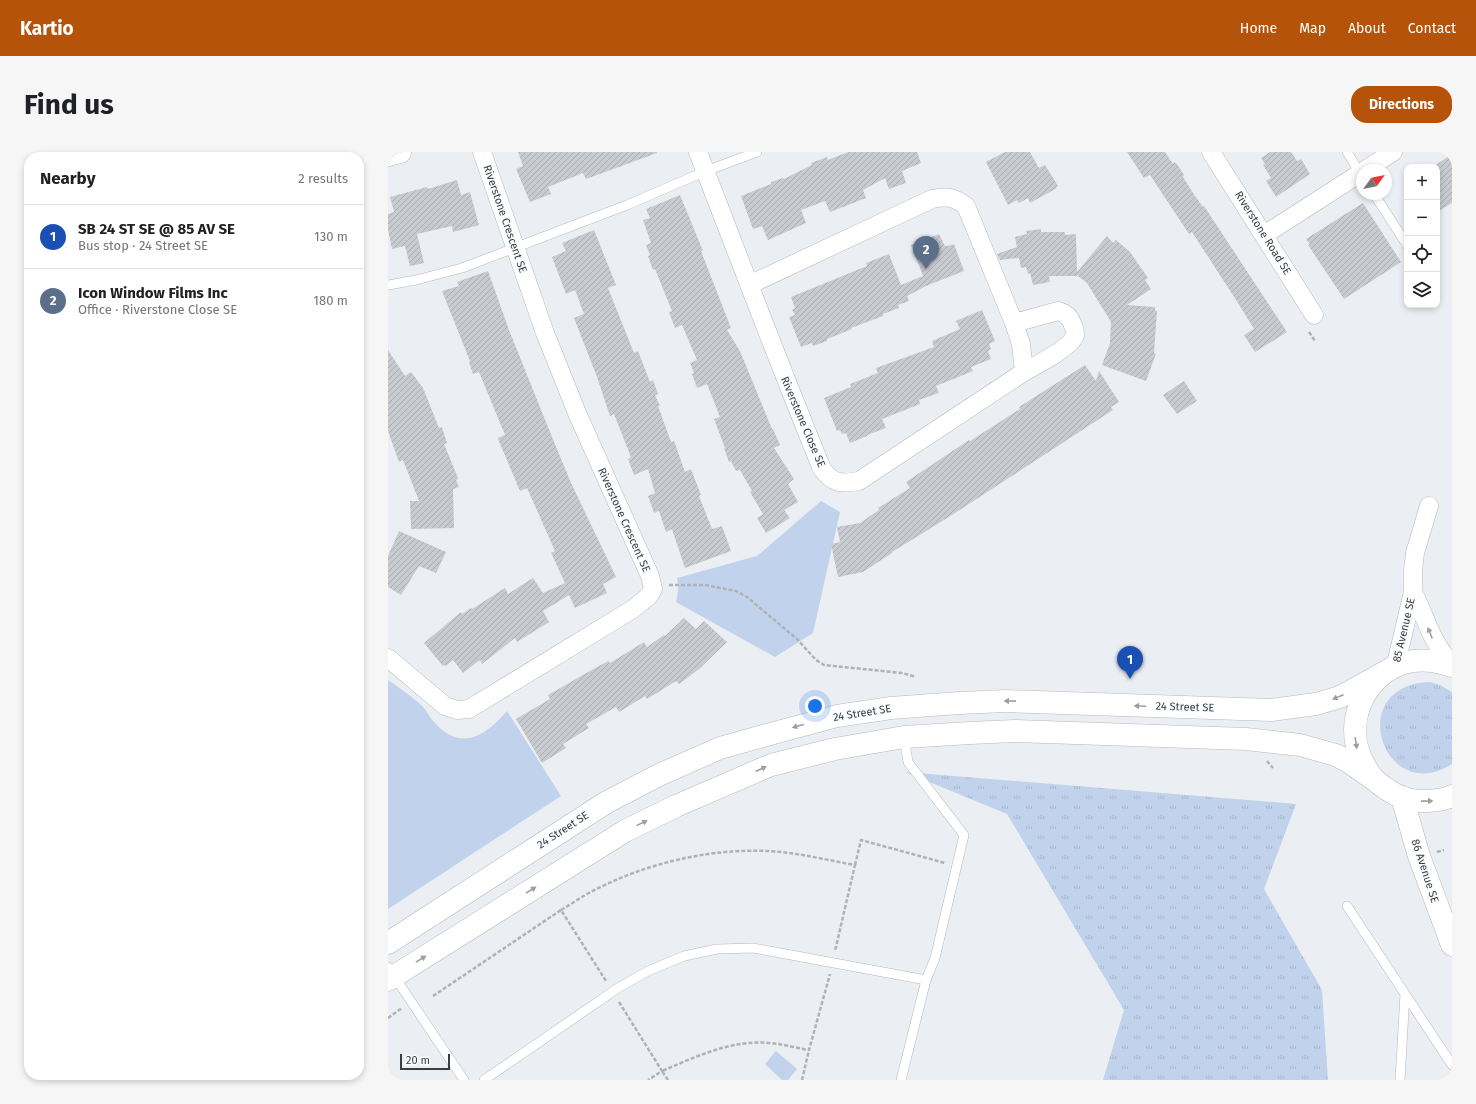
<!DOCTYPE html>
<html lang="en">
<head>
<meta charset="utf-8">
<style>
  :root { --surface:#fff; --page:#f6f6f6; --text:#202124; --muted:#757577; --line:#e0e0e0; --accent:#b45309 }
  body { margin:0; font-family:"Fira Sans",sans-serif; background:var(--page); color:var(--text) }
  .controls { position:absolute; right:12px; top:12px; display:grid; overflow:hidden; border-radius:8px; box-shadow:0 2px 6px #0003 }
  .controls button { width:36px; height:36px; display:grid; place-items:center; padding:0; border:0; border-bottom:1px solid var(--line); background:var(--surface); color:var(--text); font:20px sans-serif }
  .compass { position:absolute; left:968px; top:12px; width:36px; height:36px; border-radius:50%; background:var(--surface); box-shadow:0 2px 6px #0003; rotate:57deg }
  .scale { position:absolute; left:12px; bottom:10px; width:50px; box-sizing:border-box; padding-left:4px; border:2px solid #3b3c3e; border-top:0; font-size:11px; line-height:14px; white-space:nowrap; color:#3b3c3e; -webkit-text-stroke:3px #f9fcff; paint-order:stroke }
  .you { position:absolute; left:427px; top:554px; width:14px; height:14px; margin:-10px; border:3px solid #fff; border-radius:50%; background:#1a73e8; box-shadow:0 0 0 6px #1a73e833 }
  .badge { display:grid; place-items:center; width:26px; height:26px; border-radius:50%; background:var(--accent); color:#fff; font-size:13px; font-weight:700 }
  .pin { position:absolute; translate:-50% -33px; filter:drop-shadow(0 1px 2px #0008) }
  .pin::after { content:''; position:absolute; top:21px; width:14px; height:12px; background:inherit; clip-path:polygon(0 0,100% 0,50% 100%) }
  .list { margin:0; padding:0; list-style:none }
  h2 { display:flex; justify-content:space-between; align-items:center; height:52px; margin:0; padding:0 16px; font-size:17px }
  h2 small { font-size:13px; font-weight:400; color:var(--muted) }
  .list li { display:grid; grid-template-columns:26px 1fr auto; gap:12px; align-items:center; box-sizing:border-box; height:64px; padding:0 16px; border-top:1px solid var(--line) }
  .list b { display:block; font-size:15px; white-space:nowrap }
  .list p { margin:0; font-size:13px; white-space:nowrap; color:var(--muted) }
  .list em { font-size:13px; font-style:normal; color:var(--muted) }
  .icon { flex:none; width:22px; height:22px; fill:none; stroke:currentColor; stroke-width:2; stroke-linecap:round; stroke-linejoin:round }
  .map { position:relative; flex:none; width:1064px; height:928px; overflow:hidden; border-radius:16px }
  header { display:flex; align-items:center; gap:24px; box-sizing:border-box; height:56px; padding:0 20px; background:var(--accent); color:#fff }
  header strong { font-size:19px }
  nav { display:flex; gap:22px; margin-inline-start:auto; font-size:14px }
  .intro { display:flex; align-items:center; justify-content:space-between; box-sizing:border-box; height:96px; padding:0 24px }
  h1 { margin:0; font-size:28px }
  .button { padding:10px 18px; border-radius:16px; background:var(--accent); color:#fff; font-size:14px; font-weight:700 }
  main { display:flex; gap:24px; padding:0 24px }
  aside { flex:1; background:var(--surface); border-radius:16px; box-shadow:0 2px 6px #0003 }
  .map>svg:first-child { display:block }
  .grass { fill:url(#grass-tufts) }
  .park { fill:#c1d3ec }
  .building { fill:url(#building-hatch) }
  .lines { fill:none; stroke-linecap:round; stroke-linejoin:round }
  .service-casing { stroke:#b5b8bb; stroke-width:10 }
  .minor-casing { stroke:#b5b8bb; stroke-width:19 }
  .tertiary-casing { stroke:#b5b8bb; stroke-width:23 }
  .secondary-casing { stroke:#b5b8bb; stroke-width:23 }
  .path { stroke:#b0b2b5; stroke-width:2.5; stroke-dasharray:4 2; stroke-linecap:butt }
  .service { stroke:#fff; stroke-width:9 }
  .minor { stroke:#fff; stroke-width:18 }
  .tertiary { stroke:#fff; stroke-width:22 }
  .secondary { stroke:#fff; stroke-width:22 }
  .oneway { fill:#9d9e9e }
  .labels { text-anchor:middle; dominant-baseline:central; stroke-width:3; stroke-linejoin:round; paint-order:stroke }
  .street-label { font-size:11px; fill:#3b3c3e; stroke:#f9fcff }
</style>
</head>
<body>
<header>
<strong>Kartio</strong>
<nav><a>Home</a><a>Map</a><a>About</a><a>Contact</a></nav>
</header>
<div class="intro"><h1>Find us</h1><a class="button">Directions</a></div>
<main>
<aside>
<h2>Nearby<small>2 results</small></h2>
<ul class="list">
<li><span class="badge" style="background:#1a4fb4">1</span><div><b>SB 24 ST SE @ 85 AV SE</b><p>Bus stop · 24 Street SE</p></div><em>130 m</em></li>
<li><span class="badge" style="background:#5c6f8a">2</span><div><b>Icon Window Films Inc</b><p>Office · Riverstone Close SE</p></div><em>180 m</em></li>
</ul>
</aside>
<div class="map">
<svg width="1064" height="928" viewBox="0 0 1064 928">
  <defs>
    <pattern id="grass-tufts" width="24" height="20" patternUnits="userSpaceOnUse"><rect width="24" height="20" fill="#c1d3ec"/><path d="M3 7l-1-3M5 7V3M7 7l1-3M15 17l-1-3M17 17v-4M19 17l1-3" fill="none" stroke="#a7b6cb"/></pattern>
    <pattern id="building-hatch" width="6" height="6" patternUnits="userSpaceOnUse"><rect width="6" height="6" fill="#c7cace"/><path d="M-1 1l2-2M0 6l6-6M5 7l2-2" fill="none" stroke="#acaeb2"/></pattern>
  </defs>
  <rect width="100%" height="100%" fill="#ebeef2"/>
  <path class="grass" d="M 1042,530 L 1052,533 L 1064,540 L 1064,612 C 996,656 954,533 1042,530 Z
    M 517,620 L 908,652 L 876,737 L 934,838 L 940,928 L 715,928 L 736,858 L 619,662 Z"/>
  <path class="park" d="M 433,349 L 452,360 L 425,481 L 387,505 L 288,450 C 290,442 291,435 289,426 L 369,404 Z
    M 0,528 C 11,536 22,543 32,552 C 38,557 41,564 45,569 C 73,601 97,584 119,559 L 173,644 L 0,757 Z
    M 388,899 L 409,917 L 400,928 L 394,928 L 377,912 Z"/>
  <path class="building" d="M 130,0 L 269,0 L 269,1 L 198,27 L 195,21 L 160,35 L 163,42 L 142,50 L 128,17 L 135,14 Z
    M 460,0 L 529,0 L 533,11 L 514,19 L 518,31 L 501,37 L 497,26 L 475,38 L 478,46 L 442,60 L 437,49 L 413,58 L 418,71 L 380,88 L 374,74 L 365,77 L 353,44 L 383,32 L 383,30 L 395,26 L 396,27 L 424,13 L 423,11 L 439,5 L 440,8 Z
    M 617,0 L 642,0 L 651,16 L 657,13 L 670,34 L 668,35 L 669,36 L 642,51 L 640,46 L 631,51 L 629,48 L 620,53 L 598,10 Z
    M 739,0 L 777,0 L 785,12 L 786,10 L 789,12 L 796,23 L 795,25 L 807,44 L 815,55 L 816,54 L 899,180 L 867,200 L 856,183 L 866,177 L 850,151 L 804,80 L 801,82 L 762,23 L 756,26 Z
    M 882,0 L 903,0 L 909,9 L 913,7 L 922,22 L 888,45 L 878,29 L 883,26 L 875,13 L 877,12 L 873,6 Z
    M 1064,2 L 1064,51 L 1049,60 L 1049,12 Z
    M 69,28 L 73,43 L 82,40 L 91,73 L 65,80 L 64,74 L 29,82 L 36,111 L 22,114 L 17,94 L 4,97 L 0,78 L 0,62 L 6,60 L 2,45 L 39,35 L 40,37 Z
    M 292,43 L 308,82 L 315,99 L 313,99 L 343,176 L 339,178 L 352,199 L 384,277 L 385,277 L 392,293 L 386,296 L 406,327 L 400,332 L 410,350 L 396,358 L 402,366 L 378,381 L 369,366 L 375,362 L 362,340 L 364,339 L 352,318 L 348,319 L 343,309 L 341,310 L 336,296 L 337,296 L 326,267 L 332,265 L 319,232 L 309,236 L 304,222 L 306,221 L 302,211 L 309,208 L 294,173 L 287,176 L 281,160 L 284,159 L 267,117 L 265,118 L 260,104 L 262,103 L 258,93 L 263,91 L 255,68 L 262,66 L 258,57 Z
    M 975,51 L 1013,110 L 956,147 L 920,93 L 922,92 L 918,87 Z
    M 653,77 L 653,80 L 677,80 L 677,83 L 688,82 L 689,120 L 719,84 L 725,91 L 728,88 L 742,100 L 760,126 L 757,128 L 763,137 L 739,153 L 767,155 L 767,159 L 769,159 L 766,201 L 768,202 L 758,229 L 714,213 L 722,191 L 723,170 L 699,131 L 689,123 L 689,124 L 661,124 L 662,130 L 645,133 L 642,121 L 640,122 L 638,115 L 633,116 L 631,106 L 612,108 L 609,102 L 629,95 L 627,85 L 639,82 L 638,79 Z
    M 206,78 L 228,133 L 220,136 L 246,201 L 250,199 L 262,230 L 265,228 L 270,242 L 267,243 L 272,254 L 270,254 L 283,290 L 286,289 L 297,320 L 303,317 L 313,343 L 311,344 L 324,377 L 334,374 L 343,399 L 297,416 L 284,377 L 278,380 L 271,359 L 266,361 L 260,344 L 267,341 L 260,317 L 246,323 L 240,307 L 243,305 L 226,262 L 222,264 L 209,225 L 186,166 L 196,162 L 187,138 L 178,142 L 164,105 L 178,99 L 174,91 Z
    M 551,82 L 557,94 L 560,94 L 566,92 L 576,119 L 538,134 L 519,144 L 521,149 L 510,153 L 511,156 L 495,162 L 495,164 L 463,176 L 464,177 L 439,187 L 439,189 L 425,194 L 424,191 L 413,195 L 401,165 L 407,163 L 404,158 L 407,156 L 403,145 L 479,114 L 478,111 L 501,102 L 513,133 L 535,124 L 523,93 Z
    M 100,119 L 121,178 L 166,290 L 184,333 L 228,425 L 215,432 L 219,441 L 187,456 L 181,443 L 155,459 L 161,470 L 129,490 L 127,486 L 94,512 L 92,508 L 75,521 L 65,508 L 58,514 L 57,513 L 55,514 L 36,491 L 73,460 L 74,462 L 83,456 L 84,457 L 117,436 L 120,442 L 145,426 L 155,441 L 177,431 L 163,401 L 167,399 L 139,336 L 132,339 L 110,287 L 110,286 L 117,283 L 91,220 L 85,222 L 81,210 L 82,209 L 54,139 L 71,134 L 69,130 Z
    M 594,158 L 607,189 L 601,192 L 603,197 L 600,199 L 603,207 L 583,215 L 585,219 L 548,234 L 551,241 L 531,248 L 532,252 L 494,267 L 498,276 L 479,283 L 479,284 L 462,291 L 458,281 L 454,282 L 452,278 L 449,279 L 436,246 L 463,235 L 462,232 L 490,221 L 488,216 L 546,195 L 544,189 L 572,177 L 568,169 Z
    M 0,198 L 17,224 L 23,220 L 35,236 L 51,276 L 54,275 L 56,282 L 59,291 L 56,292 L 70,326 L 68,328 L 71,335 L 65,337 L 66,376 L 23,377 L 22,349 L 31,349 L 15,308 L 11,310 L 0,279 Z
    M 697,213 L 708,229 L 711,219 L 731,250 L 723,255 L 725,258 L 564,363 L 504,400 L 504,401 L 475,420 L 450,425 L 443,392 L 452,390 L 449,375 L 472,371 L 491,358 L 490,356 L 522,336 L 518,330 L 581,288 L 582,289 L 632,257 L 631,255 Z
    M 796,229 L 809,249 L 789,262 L 775,243 Z
    M 11,379 L 58,400 L 48,421 L 31,414 L 13,443 L 0,435 L 0,404 Z
    M 296,466 L 308,477 L 316,469 L 339,490 L 311,517 L 291,532 L 288,529 L 259,547 L 257,544 L 231,560 L 228,555 L 198,572 L 201,576 L 175,592 L 178,596 L 154,611 L 128,567 L 162,547 L 160,543 L 202,519 L 220,509 L 222,511 L 256,490 L 259,495 L 276,483 L 277,484 Z"/>
  <g class="lines">
    <g class="service-casing">
      <path id="service" d="M 959,0 L 973,23
        M 986,42 L 1019,93
        M 0,133 L 28,128 L 74,116 L 239,53 L 318,19 L 369,0
        M 959,754 L 1064,913
        M 0,815 L 76,928
        M 96,928 L 230,836 L 260,819 L 296,804 L 329,797 L 365,796 L 538,828
        M 513,928 L 538,828 L 547,806 L 576,683 L 520,610 L 516,585
        M 1012,928 L 1017,842"/>
    </g>
    <g class="minor-casing">
      <path id="minor" d="M 310,0 C 351,106 391,212 434,317 C 445,332 453,332 471,329 L 636,220 L 633,192 L 626,171 L 578,54 C 566,45 559,44 544,47 L 361,133
        M 823,0 L 926,163
        M 977,18 L 1005,0
        M 876,83 L 974,20
        M 626,171 L 670,159 C 677,161 682,165 684,171 C 686,175 687,179 687,183 C 684,195 647,214 636,220
        M 1025,440 C 1038,465 1043,491 1064,512
        M 0,506 L 57,554 L 69,558 L 81,557 L 245,457 L 261,444 L 265,437 L 262,424 L 189,261 L 157,181 L 94,0
        M 1007,516 L 1025,440 L 1025,418 L 1027,401 L 1041,354"/>
    </g>
    <g class="tertiary-casing">
      <path id="tertiary" d="M 0,3 L 12,0
        M 1014,645 L 1031,704 L 1064,793"/>
    </g>
    <g class="secondary-casing">
      <path id="secondary" d="M 1064,514 C 1048,509 1033,506 1016,511 C 977,523 956,569 973,606 C 977,615 981,623 988,629 C 991,632 996,635 1000,638 C 1018,651 1044,652 1064,644
        M 0,791 L 219,650 L 271,623 L 332,596 L 386,581 L 449,564 L 503,556 L 571,551 L 617,549 L 883,558 L 928,552 L 952,545 L 997,520
        M 0,828 L 237,679 L 288,654 L 383,613 L 447,597 L 516,585 L 582,581 L 627,579 L 858,587 L 912,593 L 948,603 L 961,610 L 988,629"/>
    </g>
    <path class="path" d="M 921,180 L 927,189
      M 281,433 L 317,433 L 348,439 L 359,445 L 409,487 L 428,508 L 436,513 L 514,521 L 528,525
      M 879,609 L 885,616
      M 1049,700 L 1056,698
      M 467,713 L 473,688 L 557,711
      M 173,758 C 182,753 190,747 199,742 C 257,710 335,692 401,701 C 423,704 445,709 467,713 L 447,799
      M 45,844 L 173,758 L 218,829
      M 231,850 L 274,919 L 260,928
      M 0,866 L 14,856
      M 280,928 L 274,919 C 307,905 345,887 382,891 C 395,892 408,896 421,898 L 442,822
      M 414,928 L 421,898"/>
    <use href="#service" class="service"/>
    <use href="#minor" class="minor"/>
    <use href="#tertiary" class="tertiary"/>
    <use href="#secondary" class="secondary"/>
  </g>
  <defs><path id="oneway-solid" d="M-6-.8H1V-3.2L6.5 0L1 3.2V.8H-6Z"/></defs>
  <g class="oneway">
    <use href="#oneway-solid" transform="translate(1042 481) rotate(-112)"/>
    <use href="#oneway-solid" transform="translate(950 545) rotate(158)"/>
    <use href="#oneway-solid" transform="translate(622 549) rotate(-179)"/>
    <use href="#oneway-solid" transform="translate(752 554) rotate(-178)"/>
    <use href="#oneway-solid" transform="translate(410 574) rotate(165)"/>
    <use href="#oneway-solid" transform="translate(968 591) rotate(81)"/>
    <use href="#oneway-solid" transform="translate(373 617) rotate(-24)"/>
    <use href="#oneway-solid" transform="translate(1039 649) rotate(-1)"/>
    <use href="#oneway-solid" transform="translate(254 671) rotate(-26)"/>
    <use href="#oneway-solid" transform="translate(143 738) rotate(-32)"/>
    <use href="#oneway-solid" transform="translate(33 807) rotate(-32)"/>
  </g>
  <g class="labels">
    <g class="street-label">
      <text transform="translate(117 67) rotate(71)">Riverstone Crescent SE</text>
      <text transform="translate(875 81) rotate(58)">Riverstone Road SE</text>
      <text transform="translate(415 270) rotate(67)">Riverstone Close SE</text>
      <text transform="translate(236 368) rotate(66)">Riverstone Crescent SE</text>
      <text transform="translate(1016 478) rotate(-77)">85 Avenue SE</text>
      <text transform="translate(797 555) rotate(2)">24 Street SE</text>
      <text transform="translate(474 561) rotate(-9)">24 Street SE</text>
      <text transform="translate(175 678) rotate(-33)">24 Street SE</text>
      <text transform="translate(1037 719) rotate(72)">86 Avenue SE</text>
    </g>
  </g>
</svg>
<div class="controls">
<button>+</button>
<button>−</button>
<button><svg class="icon" aria-label="locate" viewBox="0 0 24 24"><circle cx="12" cy="12" r="6"/><path d="M12 2v4M12 18v4M2 12h4M18 12h4"/></svg></button>
<button><svg class="icon" aria-label="layers" viewBox="0 0 24 24"><path d="M12 4l9 5-9 5-9-5zM3 14l9 5 9-5"/></svg></button>
</div>
<svg class="compass" viewBox="-18 -18 36 36"><path d="M0-13l5 13h-10z" fill="#e53935"/><path d="M0 13l5-13h-10z" fill="#757577"/></svg>
<div class="scale">20 m</div>
<div class="you"></div>
<div class="pin badge" style="left:742px;top:527px;background:#1a4fb4">1</div>
<div class="pin badge" style="left:538px;top:117px;background:#5c6f8a">2</div>
</div>
</main>
</body>
</html>
